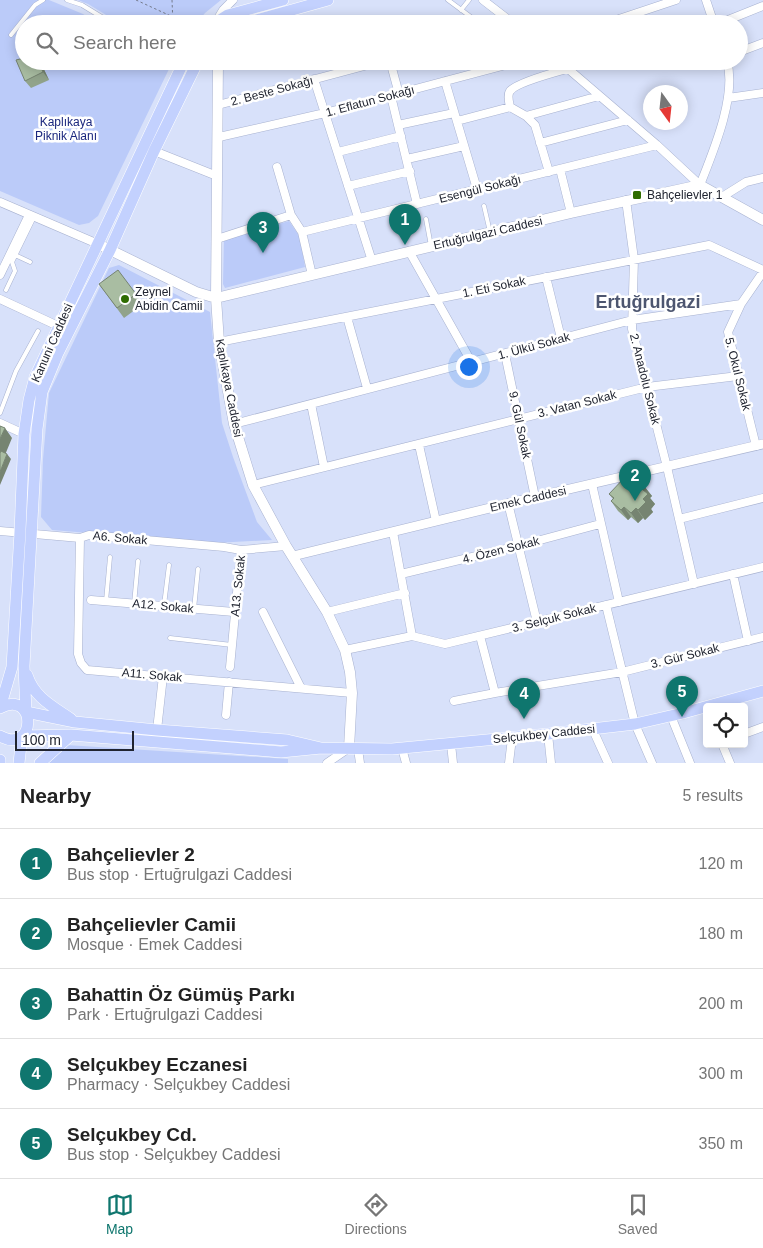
<!DOCTYPE html>
<html lang="en">
<head>
<meta charset="utf-8">
<style>
  :root { --surface:#fff; --page:#f2f2f2; --text:#222; --muted:#767676; --line:#e0e0e0; --accent:#0f766e }
  body { margin:0; font-family:Arial,sans-serif; background:var(--page); color:var(--text) }
  .controls { position:absolute; right:15px; bottom:15px; display:grid; overflow:hidden; border-radius:5px; box-shadow:0 2px 12px #0003 }
  .controls button { width:45px; height:45px; display:grid; place-items:center; padding:0; border:0; border-bottom:1px solid var(--line); background:var(--surface); color:var(--text); font:25px sans-serif }
  .compass { position:absolute; left:643px; top:85px; width:45px; height:45px; border-radius:50%; background:var(--surface); box-shadow:0 2px 12px #0003; rotate:165deg }
  .scale { position:absolute; left:15px; bottom:12px; width:119px; box-sizing:border-box; padding-left:5px; border:2px solid #202430; border-top:0; font-size:14px; line-height:18px; white-space:nowrap; color:#202430; -webkit-text-stroke:4px #fff; paint-order:stroke }
  .you { position:absolute; left:468px; top:366px; width:18px; height:18px; margin:-12px; border:4px solid #fff; border-radius:50%; background:#1a73e8; box-shadow:0 0 0 8px #1a73e833 }
  .badge { display:grid; place-items:center; width:32px; height:32px; border-radius:50%; background:var(--accent); color:#fff; font-size:16px; font-weight:700 }
  .pin { position:absolute; translate:-50% -41px; filter:drop-shadow(0 1px 2px #0008) }
  .pin::after { content:''; position:absolute; top:26px; width:18px; height:15px; background:inherit; clip-path:polygon(0 0,100% 0,50% 100%) }
  .list { margin:0; padding:0; list-style:none }
  h2 { display:flex; justify-content:space-between; align-items:center; height:65px; margin:0; padding:0 20px; font-size:21px }
  h2 small { font-size:16px; font-weight:400; color:var(--muted) }
  .list li { display:grid; grid-template-columns:32px 1fr auto; gap:15px; align-items:center; box-sizing:border-box; height:70px; padding:0 20px; border-top:1px solid var(--line) }
  .list b { display:block; font-size:19px; white-space:nowrap }
  .list p { margin:0; font-size:16px; white-space:nowrap; color:var(--muted) }
  .list em { font-size:16px; font-style:normal; color:var(--muted) }
  .icon { flex:none; width:28px; height:28px; fill:none; stroke:currentColor; stroke-width:2; stroke-linecap:round; stroke-linejoin:round }
  .map { position:relative; flex:none; width:763px; height:763px; overflow:hidden }
  .search { position:absolute; background:var(--surface); box-shadow:0 2px 12px #0003; left:15px; right:15px; top:15px; height:55px; display:flex; align-items:center; gap:12px; box-sizing:border-box; padding:0 18px; border-radius:28px; color:var(--muted); font-size:19px }
  .sheet { height:415px; background:var(--surface) }
  nav { display:flex; justify-content:space-around; align-items:center; box-sizing:border-box; height:70px; border-top:1px solid var(--line); background:var(--surface); font-size:14px; color:var(--muted) }
  nav a { display:grid; justify-items:center; gap:2px }
  nav .on { color:var(--accent) }
  .map>svg:first-child { display:block }
  .green { fill:#bbcbf9 }
  .lines { fill:none; stroke-linecap:round; stroke-linejoin:round }
  .service-casing { stroke:#a8b2d0; stroke-width:5 }
  .minor-casing { stroke:#a8b2d0; stroke-width:9 }
  .tertiary-casing { stroke:#a8b2d0; stroke-width:10 }
  .secondary-casing { stroke:#a8b2d0; stroke-width:11 }
  .primary-casing { stroke:#fff; stroke-width:12 }
  .path { stroke:#757b8d; stroke-width:1; stroke-dasharray:2.5 2.5; stroke-linecap:butt }
  .service { stroke:#fff; stroke-width:4 }
  .minor { stroke:#fff; stroke-width:8 }
  .tertiary { stroke:#fff; stroke-width:9 }
  .secondary { stroke:#fff; stroke-width:10 }
  .primary { stroke:#c3d1fe; stroke-width:11 }
  .wall { fill:#91a38b }
  .shaded-wall { fill:#768471 }
  .building { fill:#a9bda2; stroke:#768471 }
  .poi-dot { fill:#2e6c00; stroke:#fff; stroke-width:2 }
  .labels { text-anchor:middle; dominant-baseline:central; stroke-width:5; stroke-linejoin:round; paint-order:stroke }
  .street-label { font-size:12px; fill:#202430; stroke:#fff }
  .park-label { font-size:12px; fill:#1b277e; stroke:#fff }
  .poi-label { font-size:12px; fill:#202430; stroke:#fff; text-anchor:start }
  .district-label { font-size:18px; font-weight:bold; fill:#4d5670; stroke:#fff }
</style>
</head>
<body>
<div class="map">
<svg width="763" height="763" viewBox="0 0 763 763">
  <rect width="100%" height="100%" fill="#d8e1fa"/>
  <path class="green" d="M 0,0 L 49,0 L 83,14 L 97,24 L 24,24 L 24,61 L 151,61 L 169,69 L 98,216 L 89,223 L 79,225 L 0,191 Z
    M 78,0 L 221,0 L 205,13 L 196,24 L 121,24 L 88,4 Z
    M 289,221 L 300,237 L 305,267 L 225,288 L 223,284 L 224,239 Z
    M 119,265 L 210,312 L 222,423 L 233,457 L 257,522 L 272,540 L 214,543 L 52,530 L 41,517 L 43,459 L 49,393 L 109,268 Z
    M 66,745 L 288,759 L 288,763 L 46,763 Z"/>
  <g class="lines">
    <g class="service-casing">
      <path id="service" d="M 67,0 L 82,5 L 113,24
        M 448,0 L 475,20
        M 461,10 L 469,0
        M 11,35 L 35,5 L 43,0
        M 484,206 L 490,232
        M 426,219 L 431,246
        M 15,255 L 30,262
        M 6,290 L 15,271 L 12,262 L 34,217
        M 0,413 L 16,371 L 38,331
        M 106,601 L 110,557
        M 134,604 L 138,561
        M 164,605 L 169,565
        M 194,609 L 198,569
        M 170,638 L 232,645"/>
    </g>
    <g class="minor-casing">
      <path id="minor" d="M 483,0 L 514,24
        M 706,0 L 714,24
        M 217,20 L 223,10 L 233,0
        M 604,24 L 676,0
        M 718,24 L 763,6
        M 739,52 L 763,43
        M 390,61 L 399,94
        M 559,61 L 657,145 L 700,185 C 713,152 737,96 727,61
        M 314,79 L 372,261
        M 445,81 L 477,189
        M 391,96 L 417,204
        M 728,98 L 763,93
        M 218,105 L 383,61
        M 510,107 C 509,102 507,95 510,91 C 516,83 556,72 567,69
        M 526,116 L 599,96
        M 457,121 L 510,107 L 526,116 L 535,125 L 549,172
        M 398,125 L 454,113
        M 219,137 L 325,113 L 521,61
        M 540,143 L 628,120
        M 154,151 L 217,176
        M 338,152 L 401,136
        M 407,159 L 464,146
        M 277,167 L 291,215 L 302,232 L 312,275
        M 560,169 L 571,213
        M 348,186 L 410,171
        M 722,197 L 746,182 L 763,178
        M 626,200 L 634,259 L 632,329 L 667,467 L 694,584
        M 0,202 L 98,244
        M 302,232 L 657,145
        M 217,239 L 291,215
        M 409,251 L 472,363
        M 0,275 L 29,215
        M 546,277 L 561,338
        M 0,299 L 58,326
        M 741,304 L 728,332 L 756,446
        M 347,317 L 367,388
        M 219,342 L 709,245 L 763,270
        M 505,354 L 535,497
        M 311,404 L 324,467
        M 0,423 L 24,434
        M 234,424 L 632,320 L 741,304 L 763,272
        M 419,445 L 436,521
        M 592,484 L 619,602
        M 253,485 L 647,387 L 738,376
        M 508,503 L 537,622
        M 679,519 L 763,498
        M 0,531 L 80,538 L 89,535 L 224,547 L 241,550
        M 393,532 L 412,636
        M 80,538 L 78,654 L 81,663 L 87,670 L 352,693
        M 401,574 L 518,546 L 600,524
        M 733,574 L 748,641
        M 91,600 L 234,612
        M 606,605 L 635,724 L 652,763
        M 263,612 L 301,688
        M 327,612 L 405,593
        M 480,636 L 495,693 L 622,672 L 763,637
        M 345,650 L 412,636 L 445,644 L 763,567
        M 230,667 L 241,550 L 286,546
        M 454,701 L 495,693
        M 226,715 L 229,682
        M 671,716 L 690,763
        M 157,730 L 163,676
        M 593,730 L 608,763
        M 548,734 L 551,763
        M 744,734 L 763,727
        M 451,744 L 453,763
        M 722,744 L 730,763
        M 402,748 L 406,763
        M 358,749 L 360,763
        M 327,763 L 349,748
        M 509,763 L 512,738"/>
    </g>
    <g class="tertiary-casing">
      <path id="tertiary" d="M 293,556 L 535,497 L 763,444"/>
    </g>
    <g class="secondary-casing">
      <path id="secondary" d="M 218,61 L 216,298 L 219,342 L 234,424 L 253,485 L 286,546 L 327,612 L 345,650 L 350,672 L 352,693 L 349,748
        M 98,244 L 196,292 L 216,298 L 571,213 L 700,185 L 763,220"/>
    </g>
    <g class="primary-casing">
      <path id="primary" d="M 214,24 L 228,15 L 283,0
        M 242,24 L 328,0
        M 198,61 L 154,151 L 110,250 L 58,353 L 42,392 L 37,429 L 24,666 L 26,712 L 75,722 L 157,730 L 287,740 L 321,748
        M 27,675 C 34,697 52,706 71,719
        M 0,708 L 12,667 L 20,532 L 24,434 L 29,400 L 35,377 L 184,61
        M 0,708 C 37,688 37,756 0,736
        M 0,760 L 0,763
        M 19,763 L 22,736 L 71,735 L 281,752 L 321,748 L 392,749 L 548,734 L 635,724 L 683,713 L 763,691
        M 40,763 L 71,735"/>
    </g>
    <path class="path" d="M 136,0 L 173,17
      M 172,0 L 173,24"/>
    <use href="#service" class="service"/>
    <use href="#minor" class="minor"/>
    <use href="#tertiary" class="tertiary"/>
    <use href="#secondary" class="secondary"/>
    <use href="#primary" class="primary"/>
  </g>
  <path class="wall" d="M 40,61 L 49,80 L 31,88 L 25,81 Z
    M 99,284 L 136,294 L 143,304 L 124,318 Z
    M 632,479 L 644,486 L 652,496 L 650,498 L 655,504 L 651,509 L 653,512 L 645,520 L 643,518 L 638,523 L 631,517 L 628,520 L 618,511 L 611,501 L 613,499 L 609,494 Z"/>
  <path class="shaded-wall" d="M 38,61 L 40,61 L 49,80 L 43,72 Z
    M 5,428 L 12,438 L 0,467 L 0,439 Z
    M 7,454 L 11,459 L 0,485 L 0,472 Z
    M 644,486 L 652,496 L 650,498 L 655,504 L 651,509 L 653,512 L 645,520 L 638,510 L 643,499 L 642,489 Z
    M 624,507 L 631,517 L 628,520 L 621,510 Z
    M 636,508 L 643,518 L 638,523 L 631,513 Z"/>
  <path class="building" d="M 24,58 L 24,61 L 38,61 L 43,72 L 25,81 L 16,60 Z
    M 118,270 L 136,294 L 117,308 L 99,284 Z
    M 0,426 L 5,428 L 0,439 Z
    M 1,451 L 7,454 L 0,472 L 0,453 Z
    M 627,475 L 632,479 L 634,476 L 644,486 L 642,489 L 648,494 L 643,499 L 646,502 L 638,510 L 636,508 L 631,513 L 624,507 L 621,510 L 611,501 L 614,498 L 609,494 Z"/>
  <g class="poi-dot">
    <rect x="632" y="190" width="10" height="10" rx="2.5"/>
    <circle cx="125" cy="299" r="5"/>
  </g>
  <g class="labels">
    <g class="street-label">
      <text transform="translate(272 91) rotate(-15)">2. Beste Sokağı</text>
      <text transform="translate(370 101) rotate(-15)">1. Eflatun Sokağı</text>
      <text transform="translate(480 189) rotate(-14)">Esengül Sokağı</text>
      <text transform="translate(488 233) rotate(-13)">Ertuğrulgazi Caddesi</text>
      <text transform="translate(494 287) rotate(-12)">1. Eti Sokak</text>
      <text transform="translate(52 343) rotate(-66)">Kanuni Caddesi</text>
      <text transform="translate(534 346) rotate(-15)">1. Ülkü Sokak</text>
      <text transform="translate(738 374) rotate(76)">5. Okul Sokak</text>
      <text transform="translate(645 379) rotate(76)">2. Anadolu Sokak</text>
      <text transform="translate(229 388) rotate(79)">Kaplıkaya Caddesi</text>
      <text transform="translate(577 404) rotate(-14)">3. Vatan Sokak</text>
      <text transform="translate(520 425) rotate(78)">9. Gül Sokak</text>
      <text transform="translate(528 499) rotate(-13)">Emek Caddesi</text>
      <text transform="translate(120 538) rotate(5)">A6. Sokak</text>
      <text transform="translate(501 550) rotate(-14)">4. Özen Sokak</text>
      <text transform="translate(238 586) rotate(-84)">A13. Sokak</text>
      <text transform="translate(163 606) rotate(5)">A12. Sokak</text>
      <text transform="translate(554 618) rotate(-14)">3. Selçuk Sokak</text>
      <text transform="translate(685 656) rotate(-14)">3. Gür Sokak</text>
      <text transform="translate(152 675) rotate(5)">A11. Sokak</text>
      <text transform="translate(544 734) rotate(-6)">Selçukbey Caddesi</text>
    </g>
    <g class="park-label">
      <text x="66" y="122">Kaplıkaya<tspan x="66" dy="14">Piknik Alanı</tspan></text>
    </g>
    <g class="poi-label">
      <text x="647" y="195">Bahçelievler 1</text>
      <text x="135" y="292">Zeynel<tspan x="135" dy="14">Abidin Camii</tspan></text>
    </g>
    <g class="district-label">
      <text x="648" y="302">Ertuğrulgazi</text>
    </g>
  </g>
</svg>
<div class="controls">
<button><svg class="icon" aria-label="locate" viewBox="0 0 24 24"><circle cx="12" cy="12" r="6"/><path d="M12 2v4M12 18v4M2 12h4M18 12h4"/></svg></button>
</div>
<svg class="compass" viewBox="-18 -18 36 36"><path d="M0-13l5 13h-10z" fill="#e53935"/><path d="M0 13l5-13h-10z" fill="#767676"/></svg>
<div class="scale">100 m</div>
<div class="you"></div>
<div class="pin badge" style="left:405px;top:245px">1</div>
<div class="pin badge" style="left:635px;top:501px">2</div>
<div class="pin badge" style="left:263px;top:253px">3</div>
<div class="pin badge" style="left:524px;top:719px">4</div>
<div class="pin badge" style="left:682px;top:717px">5</div>
<div class="search"><svg class="icon" aria-label="search" viewBox="0 0 24 24"><circle cx="10" cy="10" r="6"/><path d="M15 15l6 6"/></svg>Search here</div>
</div>
<section class="sheet">
<h2>Nearby<small>5 results</small></h2>
<ul class="list">
<li><span class="badge">1</span><div><b>Bahçelievler 2</b><p>Bus stop · Ertuğrulgazi Caddesi</p></div><em>120 m</em></li>
<li><span class="badge">2</span><div><b>Bahçelievler Camii</b><p>Mosque · Emek Caddesi</p></div><em>180 m</em></li>
<li><span class="badge">3</span><div><b>Bahattin Öz Gümüş Parkı</b><p>Park · Ertuğrulgazi Caddesi</p></div><em>200 m</em></li>
<li><span class="badge">4</span><div><b>Selçukbey Eczanesi</b><p>Pharmacy · Selçukbey Caddesi</p></div><em>300 m</em></li>
<li><span class="badge">5</span><div><b>Selçukbey Cd.</b><p>Bus stop · Selçukbey Caddesi</p></div><em>350 m</em></li>
</ul>
</section>
<nav>
<a class="on"><svg class="icon" aria-label="map" viewBox="0 0 24 24"><path d="M3 6l6-2 6 2 6-2v14l-6 2-6-2-6 2zM9 4v14M15 6v14"/></svg>Map</a>
<a><svg class="icon" aria-label="directions" viewBox="0 0 24 24"><path d="M12 3l9 9-9 9-9-9zM9 14v-3h6M13 9l2 2-2 2"/></svg>Directions</a>
<a><svg class="icon" aria-label="saved" viewBox="0 0 24 24"><path d="M7 4h10v16l-5-4-5 4z"/></svg>Saved</a>
</nav>
</body>
</html>
